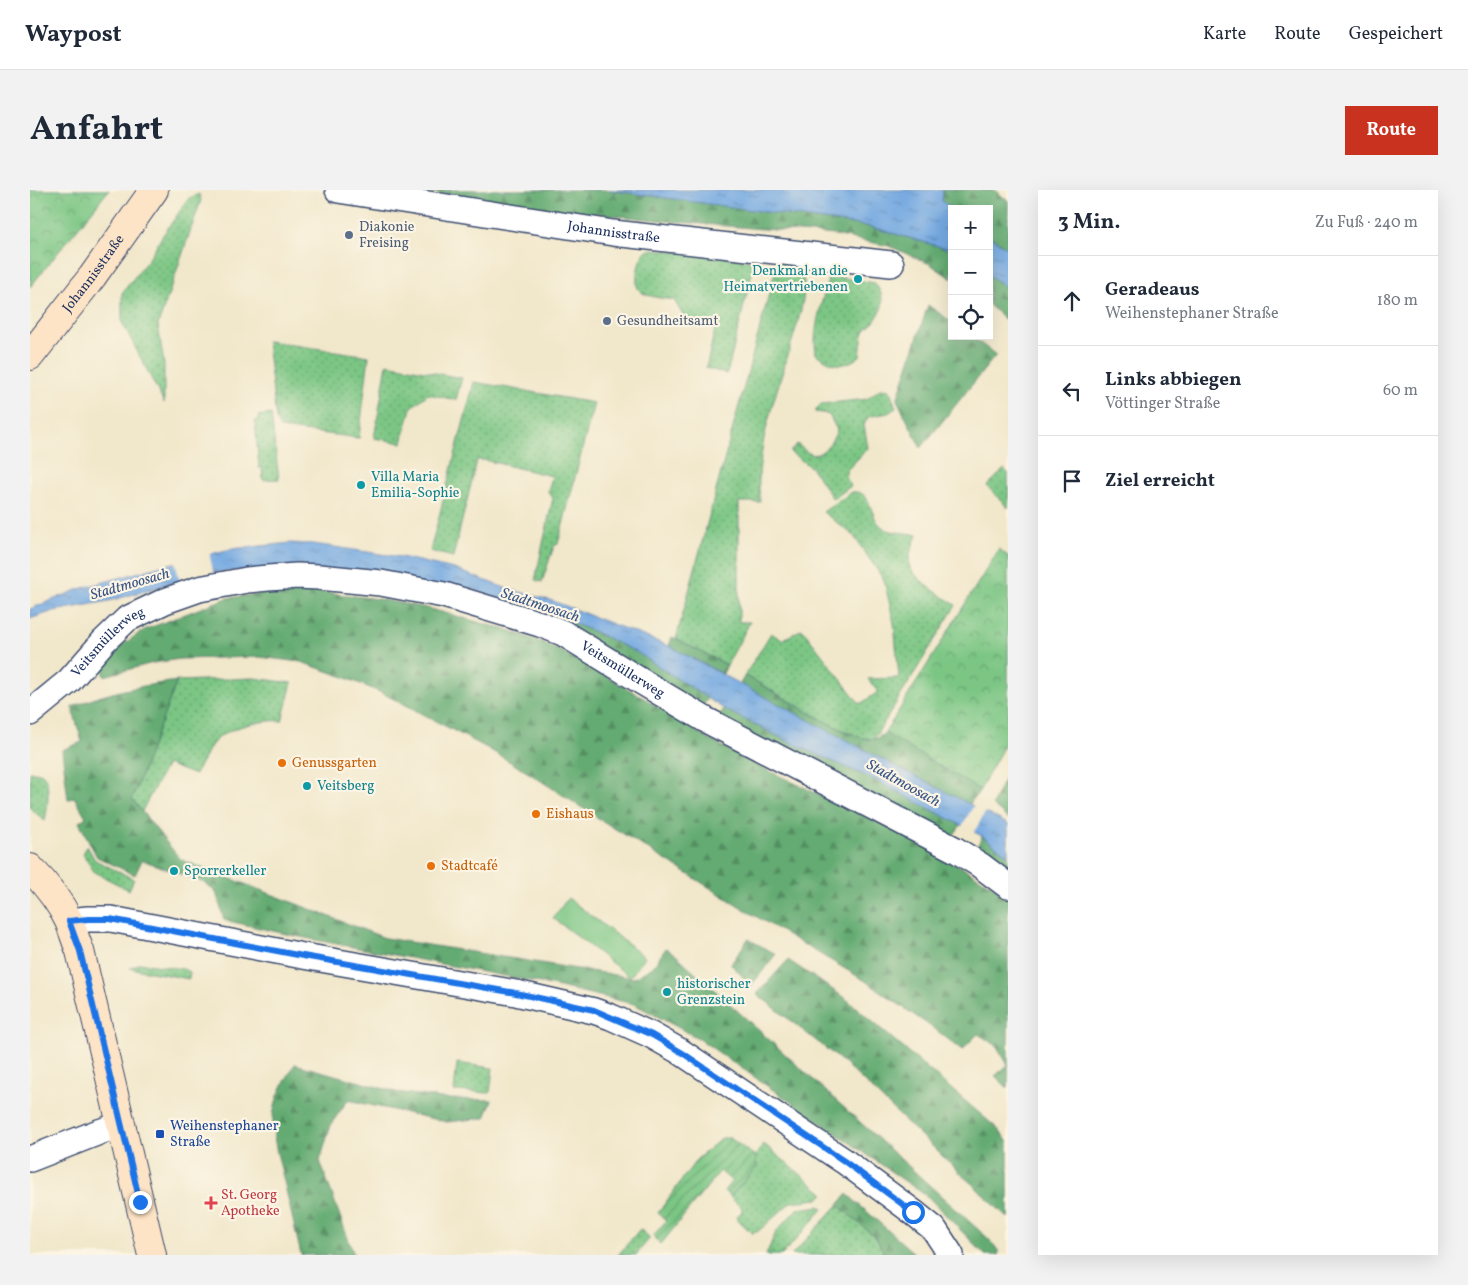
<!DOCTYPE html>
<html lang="de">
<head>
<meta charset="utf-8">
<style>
  :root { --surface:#fff; --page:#f2f2f3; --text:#1f2937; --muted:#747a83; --line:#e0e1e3; --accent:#c8321e }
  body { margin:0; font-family:Vollkorn,serif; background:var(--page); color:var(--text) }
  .controls { position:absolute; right:15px; top:15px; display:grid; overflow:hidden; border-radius:0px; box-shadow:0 5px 20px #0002 }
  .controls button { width:45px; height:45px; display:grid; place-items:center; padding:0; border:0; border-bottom:1px solid var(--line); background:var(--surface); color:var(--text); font:25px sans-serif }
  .stop { position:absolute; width:15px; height:15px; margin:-11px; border:4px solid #1a73e8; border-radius:50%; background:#fff }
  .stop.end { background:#1a73e8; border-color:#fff; box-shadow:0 1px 5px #0008 }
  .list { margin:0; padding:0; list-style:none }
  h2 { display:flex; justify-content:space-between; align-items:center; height:65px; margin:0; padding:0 20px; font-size:21px }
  h2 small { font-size:16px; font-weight:400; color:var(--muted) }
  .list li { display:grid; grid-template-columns:32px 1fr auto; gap:15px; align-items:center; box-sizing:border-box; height:90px; padding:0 20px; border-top:1px solid var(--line) }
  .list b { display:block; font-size:19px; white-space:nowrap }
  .list p { margin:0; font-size:16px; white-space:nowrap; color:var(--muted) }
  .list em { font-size:16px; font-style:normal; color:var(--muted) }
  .icon { flex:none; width:28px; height:28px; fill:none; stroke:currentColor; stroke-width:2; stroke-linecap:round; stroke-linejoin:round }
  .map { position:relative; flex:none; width:978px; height:1065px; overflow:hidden; border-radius:0px }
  header { display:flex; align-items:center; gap:30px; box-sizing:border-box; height:70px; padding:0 25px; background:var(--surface); border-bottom:1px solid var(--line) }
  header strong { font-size:24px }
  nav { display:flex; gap:28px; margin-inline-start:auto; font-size:18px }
  .intro { display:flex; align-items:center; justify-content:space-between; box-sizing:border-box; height:120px; padding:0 30px }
  h1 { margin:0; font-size:35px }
  .button { padding:12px 22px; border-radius:0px; background:var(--accent); color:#fff; font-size:18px; font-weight:700 }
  main { display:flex; gap:30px; padding:0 30px }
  aside { flex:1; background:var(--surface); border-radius:0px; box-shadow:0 5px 20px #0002 }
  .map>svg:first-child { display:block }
  .grass { fill:url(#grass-dots); stroke:#4b7a71 }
  .forest { fill:url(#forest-firs); stroke:#406d68 }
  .park { fill:url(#park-crowns); stroke:#4b7a71 }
  .garden { fill:url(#garden-furrows); stroke:#4b7a71 }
  .pitch { fill:#7bc684; stroke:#4b7a71 }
  .water { fill:url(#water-ripples); stroke:#486ca0 }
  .pier { fill:#f1e7ca }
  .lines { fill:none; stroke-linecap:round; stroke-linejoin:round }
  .street-casing { stroke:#3b4b6e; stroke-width:28 }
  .secondary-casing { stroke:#3b4b6e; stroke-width:30 }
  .street { stroke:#fff; stroke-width:25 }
  .secondary { stroke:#fee4c6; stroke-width:28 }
  .route { stroke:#1a73e8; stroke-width:6 }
  .service-dot { fill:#5c6f8a; stroke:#fcf5e5; stroke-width:2 }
  .culture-dot { fill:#0f9aa8; stroke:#fcf5e5; stroke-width:2 }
  .food-dot { fill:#e8710a; stroke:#fcf5e5; stroke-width:2 }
  .transit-dot { fill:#1a4fb4; stroke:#fcf5e5; stroke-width:2 }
  .health-dot { fill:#e0444e; stroke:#fcf5e5; stroke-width:2 }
  .labels { text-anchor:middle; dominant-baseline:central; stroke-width:4.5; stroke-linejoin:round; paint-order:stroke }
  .service-label { font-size:14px; fill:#4e5e75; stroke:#fcf5e5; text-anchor:start }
  .street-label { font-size:14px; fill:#1b2f5e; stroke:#fcf5e5 }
  .culture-label { font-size:14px; fill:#0d838f; stroke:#fcf5e5; text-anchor:start }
  .food-label { font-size:14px; fill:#c56008; stroke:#fcf5e5; text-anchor:start }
  .transit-label { font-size:14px; fill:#164399; stroke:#fcf5e5; text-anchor:start }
  .health-label { font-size:14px; fill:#be3a42; stroke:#fcf5e5; text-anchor:start }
  .water-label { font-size:15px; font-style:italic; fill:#365485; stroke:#fcf5e5 }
</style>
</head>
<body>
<header>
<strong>Waypost</strong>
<nav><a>Karte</a><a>Route</a><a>Gespeichert</a></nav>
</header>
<div class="intro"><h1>Anfahrt</h1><a class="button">Route</a></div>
<main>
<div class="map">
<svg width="978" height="1065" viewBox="0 0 978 1065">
  <defs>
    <pattern id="grass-dots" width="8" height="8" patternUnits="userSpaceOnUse" patternTransform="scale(1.25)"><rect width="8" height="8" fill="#7bc684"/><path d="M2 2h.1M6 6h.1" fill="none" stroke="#64a16f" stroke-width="1.8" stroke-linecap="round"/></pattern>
    <pattern id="forest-firs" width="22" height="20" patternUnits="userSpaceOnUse" patternTransform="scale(1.25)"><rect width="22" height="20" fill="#64ab72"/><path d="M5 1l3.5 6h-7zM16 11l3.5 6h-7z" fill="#528c61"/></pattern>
    <pattern id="park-crowns" width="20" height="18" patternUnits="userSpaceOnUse" patternTransform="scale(1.25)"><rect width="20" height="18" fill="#7bc684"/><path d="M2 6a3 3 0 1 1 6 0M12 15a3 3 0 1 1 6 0" fill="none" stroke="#64a16f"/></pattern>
    <pattern id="garden-furrows" width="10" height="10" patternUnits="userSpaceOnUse" patternTransform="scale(1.25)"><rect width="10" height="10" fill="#7bc684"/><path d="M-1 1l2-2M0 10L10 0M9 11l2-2" fill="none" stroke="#64a16f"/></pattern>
    <pattern id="water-ripples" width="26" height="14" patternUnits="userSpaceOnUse" patternTransform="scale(1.25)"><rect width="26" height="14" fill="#74a9e1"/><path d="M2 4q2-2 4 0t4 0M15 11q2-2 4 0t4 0" fill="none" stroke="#5e8aba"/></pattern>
  </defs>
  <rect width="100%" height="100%" fill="#fcf5e5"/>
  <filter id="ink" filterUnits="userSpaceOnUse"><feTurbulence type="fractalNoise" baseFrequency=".02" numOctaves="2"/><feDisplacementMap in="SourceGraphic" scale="10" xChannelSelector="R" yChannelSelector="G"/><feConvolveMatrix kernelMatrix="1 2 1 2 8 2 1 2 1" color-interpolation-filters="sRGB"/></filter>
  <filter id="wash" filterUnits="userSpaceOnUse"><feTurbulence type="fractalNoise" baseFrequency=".0096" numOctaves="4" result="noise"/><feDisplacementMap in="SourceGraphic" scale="20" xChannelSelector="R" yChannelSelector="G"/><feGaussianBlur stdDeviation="1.12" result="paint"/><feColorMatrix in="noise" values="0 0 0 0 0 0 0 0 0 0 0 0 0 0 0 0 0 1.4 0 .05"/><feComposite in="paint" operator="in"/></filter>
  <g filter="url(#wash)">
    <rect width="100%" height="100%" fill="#f1e7ca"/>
    <path class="grass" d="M 169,4 L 171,10 L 128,135 L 134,174 L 134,213 L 92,132 L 92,103 L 117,71 L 133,45 L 159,8 Z
      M 623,59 L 725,71 L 697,184 L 676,178 L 686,135 L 654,127 L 644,110 C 634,108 617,108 609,100 C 604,95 608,71 613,65 C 615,61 619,60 623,59 Z
      M 750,63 C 761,70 769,74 773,87 C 778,105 765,141 760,158 C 748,199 730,246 729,289 C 728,296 730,304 730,312 L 709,312 L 709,432 L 720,432 L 697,475 L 646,449 Z
      M 802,86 L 845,93 C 856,108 854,119 843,133 C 840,136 836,138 834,142 C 832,146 831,160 830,166 C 813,179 803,176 786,164 C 782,140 792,113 798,89 Z
      M 237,151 L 339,166 L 329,248 L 250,238 L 246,229 Z
      M 357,174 L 432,188 L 426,210 L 398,204 L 381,218 L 372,253 L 344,248 Z
      M 444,192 L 564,213 L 528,354 L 524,356 L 512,392 L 505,390 L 523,308 L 518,302 L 522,286 L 454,270 L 447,270 L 423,367 L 400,361 Z
      M 850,199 L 860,200 L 866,218 L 858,223 L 838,227 L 834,235 L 838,258 L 817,280 L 816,287 L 821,296 L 803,309 L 782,278 L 760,262 L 767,254 C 771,257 776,262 781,264 C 792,268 804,249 807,240 L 799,225 L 793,223 L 785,222 L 791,214 L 837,209 Z
      M 241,224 L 249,289 L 233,290 L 232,277 L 229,278 L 225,231 L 229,230 L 228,226 Z
      M 974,279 L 978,283 L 978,318 L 957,296 Z
      M 822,302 C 842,300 839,323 849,334 C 859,345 874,341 887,345 C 884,353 879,363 879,372 C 878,386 915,408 926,415 L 844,549 L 831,548 L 800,534 L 715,485 L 741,443 L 752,450 L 772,439 L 830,514 L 848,502 L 838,489 L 869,488 L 864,433 L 854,390 L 823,345 L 793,322 Z
      M 224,488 L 262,493 L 252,531 C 235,529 197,537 185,551 C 178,558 170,576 165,585 L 137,574 L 112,621 L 102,609 L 147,491 Z
      M 0,582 C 4,582 8,582 12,584 C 22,591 17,621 15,631 L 0,618 Z
      M 57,656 L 65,670 L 104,689 L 99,700 L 64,682 L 53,664 Z
      M 110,773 L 153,779 L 160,782 L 159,789 L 100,778 Z
      M 427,873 L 463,878 L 460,903 L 424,901 Z
      M 734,954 L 793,1003 L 793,1005 L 789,1009 L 761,1012 L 732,1038 L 727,1042 L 722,1043 L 706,1028 L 712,1021 L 712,1018 L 700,1007 L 727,976 L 725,966 Z
      M 808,1015 L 846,1048 L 855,1065 L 762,1065 Z
      M 790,1016 L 793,1019 L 752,1065 L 736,1065 L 746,1042 L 767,1019 Z
      M 610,1039 L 620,1048 L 606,1065 L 588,1065 Z"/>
    <path class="forest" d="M 387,0 L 579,0 L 837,36 L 922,60 L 922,89 L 900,74 L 859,56 L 805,45 L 637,31 L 478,15 Z
      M 913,0 L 965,0 L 978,11 L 978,59 L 959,46 L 959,19 L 922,19 L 912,12 Z
      M 959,85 L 978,99 L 978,132 L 959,115 Z
      M 898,115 L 922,132 L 922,146 L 941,146 L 966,165 L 891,258 L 867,210 Z
      M 255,401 L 293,402 L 355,410 L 397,418 L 481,441 L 514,453 L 550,471 L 617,510 L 677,548 L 737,580 L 888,651 L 978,705 L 978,898 L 965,886 L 978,875 L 966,855 L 948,844 L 932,860 L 910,843 L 834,790 L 722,724 L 563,625 L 502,585 L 457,558 L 352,503 L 314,487 L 271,472 L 229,467 L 150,469 L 123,473 L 74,486 L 73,476 L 76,469 L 85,460 L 114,440 L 197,408 Z
      M 520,424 L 563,441 L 608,463 L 678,508 L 671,519 L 515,433 Z
      M 642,447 L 697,475 L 693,484 L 639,456 Z
      M 715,485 C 736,497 825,554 844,549 C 848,548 852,545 855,543 L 950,600 L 939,615 L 710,494 Z
      M 147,491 L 102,609 L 150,669 L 355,748 L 604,788 L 623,777 L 636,758 L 646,765 L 962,1052 L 969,1062 L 968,1065 L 955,1065 L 898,1007 L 668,848 L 604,814 L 521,795 L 265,746 L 194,730 L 186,702 L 173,692 L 112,670 L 105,685 L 67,667 L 49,632 L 56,627 L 44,607 L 38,610 L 32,560 L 52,552 L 42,517 C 77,502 109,496 147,491 Z
      M 694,519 L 772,558 L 843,589 L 931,635 L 923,646 L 687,529 Z
      M 978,582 L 978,629 L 962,615 Z
      M 952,646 L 978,665 L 978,682 L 947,657 Z
      M 718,749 L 746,764 L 721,796 L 701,774 Z
      M 758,770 L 815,808 L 968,939 L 978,952 L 978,1028 L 813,872 L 727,804 Z
      M 265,874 L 366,902 L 419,909 L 462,910 L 455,928 L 417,932 L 318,910 L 301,934 L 290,971 L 324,1065 L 271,1065 C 265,1039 259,1013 253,987 C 248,966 240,941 244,919 C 248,902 256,889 265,874 Z
      M 817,1004 L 886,1065 L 855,1065 L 846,1048 L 808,1015 Z"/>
    <path class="park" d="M 0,0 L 79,0 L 0,97 Z
      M 969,359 L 978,366 L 978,548 L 950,600 L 855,543 Z"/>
    <path class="garden" d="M 692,948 L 700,948 L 725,966 L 727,976 L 700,1007 L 694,1001 L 702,991 L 690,981 L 631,1054 L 623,1046 L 636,1031 L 628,1023 L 667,969 Z"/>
    <path class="pitch" d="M 538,708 L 615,767 L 600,787 L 523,728 Z"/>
    <path class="water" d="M 579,0 L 913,0 L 912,11 L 922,19 L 922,60 L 837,36 Z
      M 959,46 L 978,59 L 978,99 L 959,85 Z
      M 261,353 L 284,354 L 371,367 L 424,379 L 478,399 L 523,411 L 639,456 L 848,567 L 978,634 L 978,665 L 952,646 L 843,589 L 772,558 L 694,519 L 608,463 L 563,441 L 520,424 L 262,378 L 189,382 L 147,392 L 79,411 L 24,421 L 0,429 L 0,419 L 52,398 L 139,374 L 201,359 Z"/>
    <path class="pier" d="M 179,362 L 184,386 L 150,393 L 145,370 Z
      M 944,615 L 956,621 L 943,644 L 931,638 Z"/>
  </g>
  <g filter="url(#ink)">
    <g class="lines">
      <g class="street-casing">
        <g id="street">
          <path id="s1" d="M 308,0 L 583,43 L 861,74"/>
          <path id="s2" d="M 0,523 L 39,491 L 74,451 L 97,429 L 135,411 L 169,399 L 217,390 L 238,388 L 267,386 L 289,387 L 351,393 L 414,405 L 510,434 L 533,443 L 614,493 L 676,530 L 926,660 L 950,675 L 978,696"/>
          <path d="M 39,731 L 58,729 L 81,729 L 273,766 L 486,803 L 564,821 L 581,827 L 621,845 L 651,862 L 814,971 L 883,1022 L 904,1039 L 921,1065"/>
          <path d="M 0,969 L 69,942 L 91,935"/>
        </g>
      </g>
      <g class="secondary-casing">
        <g id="secondary">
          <path id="s3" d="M 0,166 L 62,87 L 124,0"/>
          <path d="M 0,678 C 15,693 30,712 39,731 C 43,741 46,751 50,761 L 122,1065"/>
        </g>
      </g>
      <use href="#street" class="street"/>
      <use href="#secondary" class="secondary"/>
    </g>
  </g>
  <g class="lines" filter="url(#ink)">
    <path class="route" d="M 110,1012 L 50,761 L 39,731 L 58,729 L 80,729 L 273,766 L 486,803 L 564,820 L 622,845 L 651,862 L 814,971 L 883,1022"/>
  </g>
  <g class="service-dot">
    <circle cx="319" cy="45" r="5"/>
    <circle cx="577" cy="131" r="5"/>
  </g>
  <g class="culture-dot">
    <circle cx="828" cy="89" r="5"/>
    <circle cx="331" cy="295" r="5"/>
    <circle cx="277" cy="596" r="5"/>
    <circle cx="144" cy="681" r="5"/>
    <circle cx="637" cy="802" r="5"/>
  </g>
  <g class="food-dot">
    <circle cx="252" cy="573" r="5"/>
    <circle cx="506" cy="624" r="5"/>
    <circle cx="401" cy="676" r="5"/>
  </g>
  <rect class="transit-dot" x="125" y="939" width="10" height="10" rx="2.5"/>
  <path class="health-dot" d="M178.5 1005.5h5v5h5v5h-5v5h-5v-5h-5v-5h5z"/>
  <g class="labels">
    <g class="service-label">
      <text x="329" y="37">Diakonie<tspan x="329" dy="16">Freising</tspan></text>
      <text x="587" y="131">Gesundheitsamt</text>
    </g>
    <g class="street-label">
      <text stroke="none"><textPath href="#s1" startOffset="279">Johannisstraße</textPath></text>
      <text stroke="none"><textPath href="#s3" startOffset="104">Johannisstraße</textPath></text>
      <text stroke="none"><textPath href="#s2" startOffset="106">Veitsmüllerweg</textPath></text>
      <text stroke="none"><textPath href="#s2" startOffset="656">Veitsmüllerweg</textPath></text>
    </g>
    <g class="culture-label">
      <text x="818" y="81" text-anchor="end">Denkmal an die<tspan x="818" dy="16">Heimatvertriebenen</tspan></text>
      <text x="341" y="287">Villa Maria<tspan x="341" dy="16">Emilia-Sophie</tspan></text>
      <text x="287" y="596">Veitsberg</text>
      <text x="154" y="681">Sporrerkeller</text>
      <text x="647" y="794">historischer<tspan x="647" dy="16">Grenzstein</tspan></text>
    </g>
    <g class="food-label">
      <text x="262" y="573">Genussgarten</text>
      <text x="516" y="624">Eishaus</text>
      <text x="411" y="676">Stadtcafé</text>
    </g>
    <g class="transit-label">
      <text x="140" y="936">Weihenstephaner<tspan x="140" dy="16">Straße</tspan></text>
    </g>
    <g class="health-label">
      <text x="191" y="1005">St. Georg<tspan x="191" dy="16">Apotheke</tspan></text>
    </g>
    <g class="water-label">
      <text transform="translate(100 395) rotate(-16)">Stadtmoosach</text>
      <text transform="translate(510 416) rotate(18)">Stadtmoosach</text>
      <text transform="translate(873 594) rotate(29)">Stadtmoosach</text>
    </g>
  </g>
</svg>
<div class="controls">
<button>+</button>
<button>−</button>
<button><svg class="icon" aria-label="locate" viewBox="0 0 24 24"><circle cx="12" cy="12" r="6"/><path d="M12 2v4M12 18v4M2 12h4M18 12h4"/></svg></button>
</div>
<div class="stop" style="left:883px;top:1022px"></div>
<div class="stop end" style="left:110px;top:1012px"></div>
</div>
<aside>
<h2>3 Min.<small>Zu Fuß · 240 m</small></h2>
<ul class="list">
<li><svg class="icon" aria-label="ahead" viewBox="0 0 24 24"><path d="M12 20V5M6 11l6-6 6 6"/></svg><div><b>Geradeaus</b><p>Weihenstephaner Straße</p></div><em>180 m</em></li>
<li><svg class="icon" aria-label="left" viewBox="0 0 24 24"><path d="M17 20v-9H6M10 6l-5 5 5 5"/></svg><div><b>Links abbiegen</b><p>Vöttinger Straße</p></div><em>60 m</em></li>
<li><svg class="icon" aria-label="arrive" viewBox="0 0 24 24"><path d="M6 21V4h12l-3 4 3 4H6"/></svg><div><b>Ziel erreicht</b></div></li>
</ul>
</aside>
</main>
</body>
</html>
